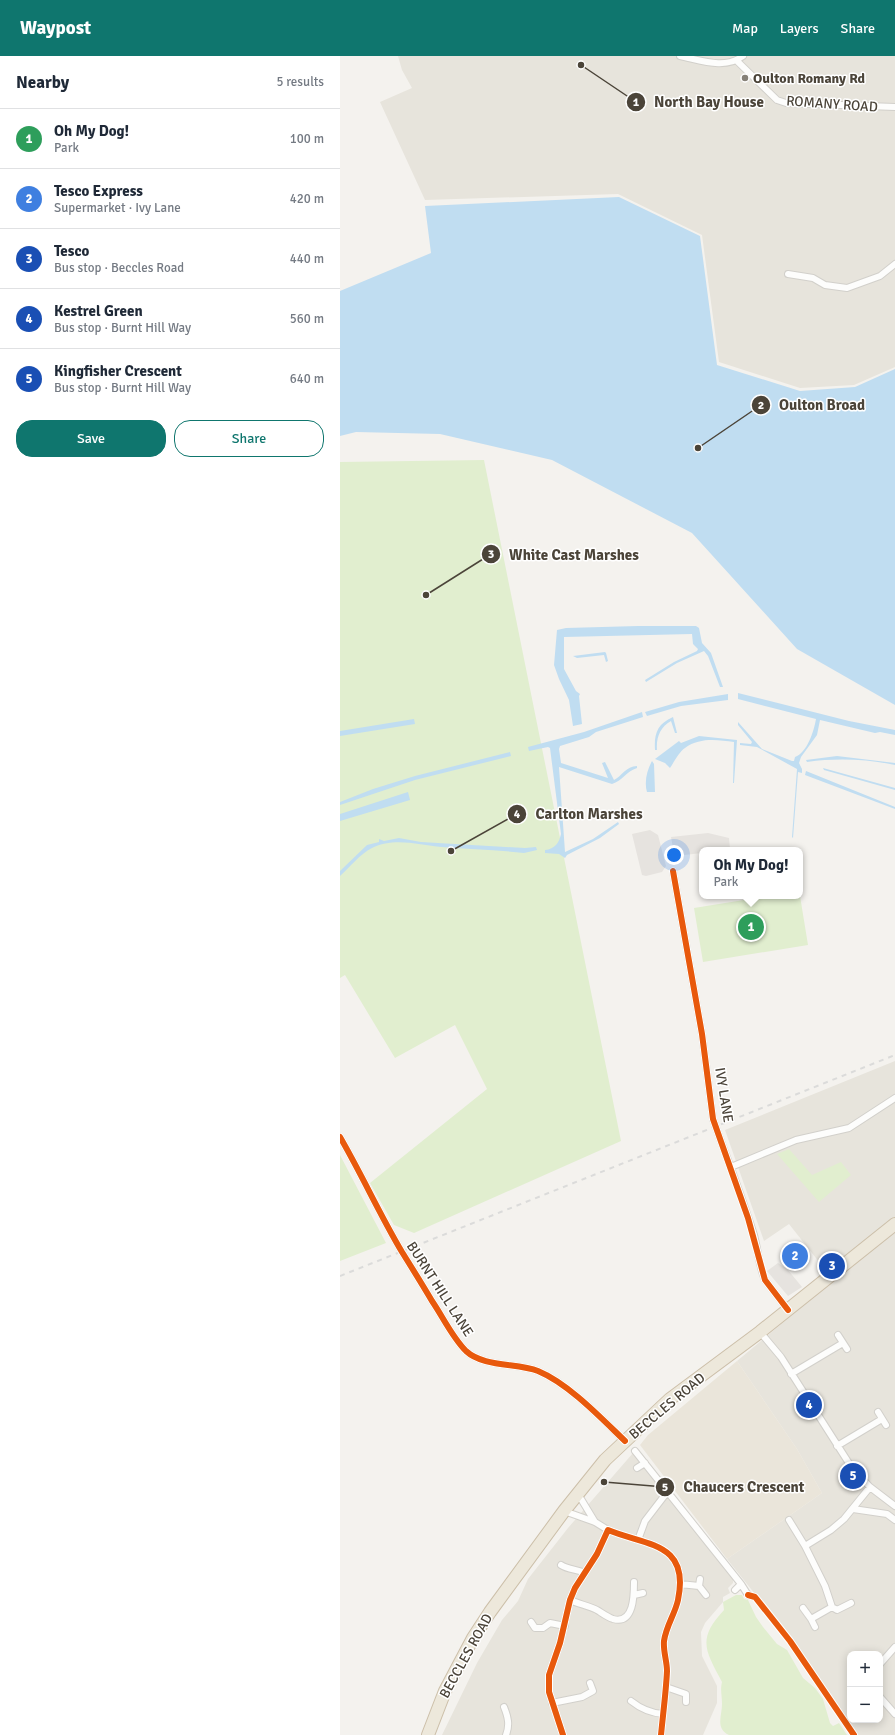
<!DOCTYPE html>
<html lang="en">
<head>
<meta charset="utf-8">
<style>
  :root { --surface:#fff; --page:#f6f6f7; --text:#1f2937; --muted:#747a83; --line:#e0e1e3; --accent:#0f766e }
  body { margin:0; font-family:Signika,sans-serif; background:var(--page); color:var(--text) }
  .controls { position:absolute; right:12px; bottom:12px; display:grid; overflow:hidden; border-radius:8px; box-shadow:0 2px 10px #0003 }
  .controls button { width:36px; height:36px; display:grid; place-items:center; padding:0; border:0; border-bottom:1px solid var(--line); background:var(--surface); color:var(--text); font:20px sans-serif }
  .you { position:absolute; left:334px; top:799px; width:14px; height:14px; margin:-10px; border:3px solid #fff; border-radius:50%; background:#1a73e8; box-shadow:0 0 0 6px #1a73e833 }
  .badge { display:grid; place-items:center; width:26px; height:26px; border-radius:50%; background:var(--accent); color:#fff; font-size:13px; font-weight:700 }
  .pin { position:absolute; translate:-50% -50%; border:2px solid #fff; box-shadow:0 1px 4px #0006 }
  .popup { position:absolute; left:359px; top:791px; width:104px; height:52px; box-sizing:border-box; display:grid; place-content:center; border-radius:8px; background:var(--surface); filter:drop-shadow(0 1px 3px #0005); font-size:13px; white-space:nowrap; color:var(--muted) }
  .popup b { font-size:15px; color:var(--text) }
  .popup::after { content:''; position:absolute; left:50%; top:100%; margin-left:-8px; border:8px solid transparent; border-top-color:var(--surface) }
  .list { margin:0; padding:0; list-style:none }
  h2 { display:flex; justify-content:space-between; align-items:center; height:52px; margin:0; padding:0 16px; font-size:17px }
  h2 small { font-size:13px; font-weight:400; color:var(--muted) }
  .list li { display:grid; grid-template-columns:26px 1fr auto; gap:12px; align-items:center; box-sizing:border-box; height:60px; padding:0 16px; border-top:1px solid var(--line) }
  .list b { display:block; font-size:15px; white-space:nowrap }
  .list p { margin:0; font-size:13px; white-space:nowrap; color:var(--muted) }
  .list em { font-size:13px; font-style:normal; color:var(--muted) }
  .actions { display:flex; gap:8px; padding:12px 16px }
  .actions a { flex:1; padding:9px 0; border:1px solid var(--accent); border-radius:16px; text-align:center; font-size:14px; color:var(--accent) }
  .actions .main { background:var(--accent); color:#fff }
  .map { position:relative; flex:none; width:555px; height:1679px; overflow:hidden }
  header { display:flex; align-items:center; gap:24px; box-sizing:border-box; height:56px; padding:0 20px; background:var(--accent); color:#fff }
  header strong { font-size:19px }
  nav { display:flex; gap:22px; margin-inline-start:auto; font-size:14px }
  main { display:flex }
  aside { flex:1; background:var(--surface) }
  .map>svg:first-child { display:block }
  .residential { fill:#e7e4dc; fill-rule:evenodd }
  .education { fill:#eae5da }
  .green { fill:#e1eecf }
  .parking { fill:#e6e3df }
  .water { fill:#c0ddf1 }
  .lines { fill:none; stroke-linecap:round; stroke-linejoin:round }
  .street-casing { stroke:#d2d0cb; stroke-width:8 }
  .highway-casing { stroke:#ccbfa9; stroke-width:14 }
  .street { stroke:#fdfdfc; stroke-width:6 }
  .highway { stroke:#ede8db; stroke-width:12 }
  .rail { stroke:#dbdbda; stroke-width:2; stroke-dasharray:5 5; stroke-linecap:butt }
  .street-bridge-casing { stroke:#d2d0cb; stroke-width:8; stroke-linecap:butt }
  .street-bridge { stroke:#fdfdfc; stroke-width:6 }
  .cycleway-casing { stroke:#fff; stroke-width:8 }
  .cycleway { stroke:#e8590c; stroke-width:6 }
  .poi-dot { fill:#868178; stroke:#fff; stroke-width:1.5 }
  .labels { text-anchor:middle; dominant-baseline:central; stroke-width:3; stroke-linejoin:round; paint-order:stroke }
  .poi-label { font-size:14px; font-weight:bold; fill:#4b4439; stroke:#fff; text-anchor:start }
  .street-label { font-size:14px; fill:#4b4439; stroke:#fff }
  .leader { fill:none; stroke:#4b4439; stroke-width:1.5 }
  .callout-dot { fill:#4b4439; stroke:#fff; stroke-width:1.5 }
  .mark-label { font-size:12px; text-anchor:middle; font-weight:bold; fill:#fff }
  .callout-label { font-size:15px; text-anchor:middle; font-weight:bold; fill:#4b4439; stroke:#fff; stroke-width:3; stroke-linejoin:round; paint-order:stroke }
</style>
</head>
<body>
<header>
<strong>Waypost</strong>
<nav><a>Map</a><a>Layers</a><a>Share</a></nav>
</header>
<main>
<aside>
<h2>Nearby<small>5 results</small></h2>
<ul class="list">
<li><span class="badge" style="background:#2e9e5b">1</span><div><b>Oh My Dog!</b><p>Park</p></div><em>100 m</em></li>
<li><span class="badge" style="background:#3f7fe0">2</span><div><b>Tesco Express</b><p>Supermarket · Ivy Lane</p></div><em>420 m</em></li>
<li><span class="badge" style="background:#1a4fb4">3</span><div><b>Tesco</b><p>Bus stop · Beccles Road</p></div><em>440 m</em></li>
<li><span class="badge" style="background:#1a4fb4">4</span><div><b>Kestrel Green</b><p>Bus stop · Burnt Hill Way</p></div><em>560 m</em></li>
<li><span class="badge" style="background:#1a4fb4">5</span><div><b>Kingfisher Crescent</b><p>Bus stop · Burnt Hill Way</p></div><em>640 m</em></li>
</ul>
<div class="actions"><a class="main">Save</a><a>Share</a></div>
</aside>
<div class="map">
<svg width="555" height="1679" viewBox="0 0 555 1679">
  <rect width="100%" height="100%" fill="#f4f2ee"/>
  <path class="residential" d="M 58,0 L 555,0 L 555,311 L 514,329 L 460,332 L 379,306 L 362,179 L 278,138 L 85,144 L 40,46 L 72,32 L 62,14 Z
    M 555,1005 L 555,1161 L 487,1216 L 449,1168 L 424,1185 L 385,1074 Z
    M 555,1173 L 555,1679 L 518,1679 L 496,1649 L 466,1602 L 387,1503 L 482,1437 L 457,1393 L 397,1305 ZM 510,1598 L 540,1598 L 540,1664 L 510,1664 Z
    M 293,1397 L 393,1523 L 393,1527 L 388,1532 L 390,1537 L 383,1541 L 383,1546 L 365,1567 L 361,1576 L 362,1600 L 377,1630 L 377,1647 L 363,1679 L 102,1679 L 137,1607 L 162,1564 L 178,1545 L 188,1523 L 228,1472 Z"/>
  <path class="education" d="M 397,1305 L 457,1393 L 482,1437 L 387,1503 L 300,1389 L 308,1379 Z"/>
  <path class="green" d="M 144,404 L 281,1085 L 74,1177 L 54,1169 L 30,1127 L 147,1033 L 115,969 L 55,1002 L 5,919 L 0,922 L 0,406 Z
    M 428,840 L 460,840 L 468,889 L 363,906 L 354,852 Z
    M 449,1093 L 472,1119 L 501,1106 L 511,1119 L 479,1146 L 437,1098 Z
    M 0,1099 L 46,1187 L 0,1205 Z
    M 396,1539 L 402,1539 L 404,1543 L 408,1544 L 416,1561 L 423,1571 L 437,1588 L 447,1594 L 463,1622 L 475,1632 L 483,1643 L 490,1667 L 493,1670 L 499,1667 L 507,1679 L 389,1679 C 375,1672 382,1660 382,1648 C 382,1639 380,1634 382,1626 C 365,1594 357,1583 384,1554 L 383,1546 Z"/>
  <path class="parking" d="M 310,774 L 318,779 L 326,810 L 322,816 L 306,820 L 302,819 L 292,778 Z
    M 368,777 L 389,782 L 390,793 L 362,794 L 362,797 L 344,799 L 333,792 L 331,781 Z
    M 438,1207 L 448,1214 L 462,1231 L 448,1240 L 427,1215 Z"/>
  <path class="water" d="M 279,141 L 360,180 L 377,309 L 460,335 L 515,331 L 555,313 L 555,649 L 457,593 L 352,477 L 212,404 L 100,378 L 16,376 L 0,380 L 0,235 L 91,197 L 85,150 Z
    M 298,570 L 356,570 L 359,572 L 362,587 L 371,597 L 383,631 L 380,631 L 368,600 L 364,595 L 337,607 L 306,626 L 305,624 L 334,606 L 357,595 L 358,593 L 353,588 L 352,578 L 224,581 L 224,613 L 236,635 L 240,638 L 239,640 L 242,668 L 233,670 L 229,644 L 219,623 L 214,609 L 217,574 L 226,572 Z
    M 265,596 L 266,597 L 268,605 L 266,606 L 264,599 L 237,602 L 233,600 Z
    M 398,637 L 509,665 L 555,674 L 555,679 L 540,676 L 535,677 L 480,664 L 477,679 L 461,701 L 459,707 L 462,713 L 462,717 L 458,716 L 453,782 L 452,781 L 457,713 L 417,691 L 400,689 L 400,687 L 411,688 L 412,686 L 398,669 L 398,666 L 422,693 L 452,705 L 454,705 L 455,701 C 467,697 474,675 476,663 L 398,643 Z
    M 388,638 L 388,644 L 341,650 L 307,660 L 305,656 L 339,646 Z
    M 302,656 L 303,661 L 256,676 L 249,681 L 220,690 L 219,693 L 221,707 L 268,722 L 262,707 L 265,706 L 274,724 C 282,720 286,710 297,710 L 297,712 C 287,715 282,725 272,728 L 219,711 L 225,796 L 253,783 L 278,766 L 279,768 L 260,782 L 227,799 L 225,802 L 219,798 L 205,797 L 205,794 C 215,793 219,787 221,778 L 210,692 L 208,691 L 189,695 L 188,691 L 244,676 Z
    M 333,661 L 337,677 L 335,677 L 331,665 C 320,671 316,682 317,694 L 315,694 C 314,678 317,668 333,661 Z
    M 74,663 L 75,668 L 0,680 L 0,675 Z
    M 359,680 L 397,684 L 394,727 L 393,727 L 394,686 C 378,684 360,681 345,692 C 339,696 334,706 330,712 L 325,707 L 315,703 L 339,685 L 341,687 Z
    M 170,696 L 171,700 L 75,724 L 0,749 L 0,746 L 33,733 L 75,720 Z
    M 497,700 L 555,707 L 555,709 C 525,703 497,702 467,706 L 466,704 Z
    M 312,705 L 314,708 L 315,736 L 307,736 C 304,726 307,714 312,705 Z
    M 483,712 L 555,732 L 555,734 L 484,714 Z
    M 466,715 L 555,751 L 555,753 L 465,719 Z
    M 68,736 L 70,744 L 0,765 L 0,758 Z
    M 59,782 L 81,786 L 185,792 L 196,791 L 197,794 L 184,797 C 157,794 129,793 102,791 C 79,789 54,781 32,792 C 20,798 10,811 0,820 L 0,815 L 27,789 L 39,786 L 39,783 L 44,785 Z"/>
  <g class="lines">
    <g class="street-casing">
      <path id="street" d="M 340,0 C 360,4 385,14 403,0
        M 397,5 L 437,44 L 446,47 L 555,51
        M 448,218 L 473,222 L 485,229 L 507,232 L 540,220 L 555,208
        M 333,815 L 362,978 L 373,1063
        M 379,1080 C 391,1112 403,1145 414,1179 C 418,1194 419,1210 425,1224 L 448,1254
        M 0,1081 C 22,1119 40,1159 62,1196 C 72,1212 82,1228 92,1245 C 103,1261 112,1281 126,1295 C 143,1311 177,1307 198,1315 C 229,1328 261,1362 285,1385
        M 391,1111 L 456,1084 L 509,1072 L 555,1042
        M 420,1276 L 441,1301 L 512,1412 L 530,1431 L 555,1450
        M 498,1279 L 507,1293
        M 451,1318 L 503,1287
        M 538,1356 L 546,1369
        M 497,1390 L 542,1363
        M 295,1395 L 401,1528 L 408,1539
        M 297,1412 L 305,1407
        M 238,1438 L 255,1466
        M 513,1453 L 547,1458 L 555,1464
        M 224,1455 L 255,1466 L 268,1474
        M 449,1464 L 465,1490
        M 298,1484 L 305,1465 L 328,1435
        M 221,1509 C 229,1514 236,1513 245,1517
        M 340,1528 L 359,1530 L 360,1523
        M 359,1530 L 366,1539
        M 395,1534 L 401,1528
        M 294,1539 L 303,1537
        M 230,1544 C 239,1548 249,1550 257,1554 C 262,1557 267,1561 273,1563 C 294,1569 294,1539 294,1526
        M 492,1551 L 497,1554 L 511,1547
        M 463,1552 L 471,1563 L 492,1551 L 485,1530 L 465,1490 L 491,1474 L 504,1463 L 530,1431
        M 471,1563 L 475,1571
        M 191,1566 L 195,1572 L 203,1572 L 210,1567 L 225,1570
        M 540,1608 L 555,1591
        M 326,1631 L 346,1638 L 346,1646
        M 540,1641 L 555,1658
        M 291,1645 C 301,1653 310,1657 323,1658
        M 212,1647 L 242,1641 L 253,1635 L 250,1627
        M 164,1651 C 168,1661 170,1669 166,1679
        M 223,1679 L 209,1636 L 209,1619 L 220,1587 L 230,1544 L 235,1532 L 257,1498 L 268,1474 C 307,1490 350,1486 338,1544 C 335,1558 326,1570 324,1585 C 323,1595 327,1605 327,1615 C 326,1636 323,1658 321,1679"/>
    </g>
    <g class="highway-casing">
      <path id="highway" d="M 88,1679 L 105,1635 L 133,1582 L 150,1556 L 224,1455 L 265,1404 L 330,1343 L 420,1276 L 555,1168"/>
    </g>
    <use href="#street" class="street"/>
    <use href="#highway" class="highway"/>
    <path class="rail" d="M 0,1220 L 555,999"/>
    <g class="street-bridge-casing">
      <path id="street-bridge" d="M 373,1063 L 379,1080"/>
    </g>
    <use href="#street-bridge" class="street-bridge"/>
    <g class="cycleway-casing">
      <path id="cycleway" d="M 333,815 L 362,978 L 373,1063 L 408,1162 L 425,1224 L 448,1254
        M 0,1081 C 22,1119 40,1159 62,1196 C 72,1212 82,1228 92,1245 C 103,1261 112,1281 126,1295 C 143,1311 177,1307 198,1315 C 229,1328 261,1362 285,1385
        M 408,1539 L 415,1541 L 450,1585 L 514,1679
        M 223,1679 L 209,1636 L 209,1619 L 220,1587 L 230,1544 L 235,1532 L 257,1498 L 268,1474 C 307,1490 350,1486 338,1544 C 335,1558 326,1570 324,1585 C 323,1595 327,1605 327,1615 C 326,1636 323,1658 321,1679"/>
    </g>
    <use href="#cycleway" class="cycleway"/>
  </g>
  <circle class="poi-dot" cx="405" cy="22" r="4"/>
  <g class="labels">
    <g class="poi-label">
      <text x="413" y="22">Oulton Romany Rd</text>
    </g>
    <g class="street-label">
      <text transform="translate(492 48) rotate(4)">ROMANY ROAD</text>
      <text transform="translate(384 1039) rotate(81)">IVY LANE</text>
      <text transform="translate(100 1233) rotate(57)">BURNT HILL LANE</text>
      <text transform="translate(327 1350) rotate(-40)">BECCLES ROAD</text>
      <text transform="translate(126 1600) rotate(-61)">BECCLES ROAD</text>
    </g>
  </g>
  <path class="leader" d="M241 9L296 46M358 392L421 349M86 539L151 498M111 795L177 758M264 1426L325 1431"/>
  <g class="callout-dot">
    <circle cx="241" cy="9" r="4"/>
    <circle cx="358" cy="392" r="4"/>
    <circle cx="86" cy="539" r="4"/>
    <circle cx="111" cy="795" r="4"/>
    <circle cx="264" cy="1426" r="4"/>
    <circle cx="296" cy="46" r="10"/>
    <circle cx="421" cy="349" r="10"/>
    <circle cx="151" cy="498" r="10"/>
    <circle cx="177" cy="758" r="10"/>
    <circle cx="325" cy="1431" r="10"/>
  </g>
  <g class="mark-label">
    <text x="296" y="50">1</text>
    <text x="421" y="353">2</text>
    <text x="151" y="502">3</text>
    <text x="177" y="762">4</text>
    <text x="325" y="1435">5</text>
  </g>
  <g class="callout-label">
    <text x="369" y="51">North Bay House</text>
    <text x="482" y="354">Oulton Broad</text>
    <text x="234" y="504">White Cast Marshes</text>
    <text x="249" y="763">Carlton Marshes</text>
    <text x="404" y="1436">Chaucers Crescent</text>
  </g>
</svg>
<div class="controls">
<button>+</button>
<button>−</button>
</div>
<div class="you"></div>
<div class="pin badge" style="left:411px;top:871px;background:#2e9e5b">1</div>
<div class="popup"><b>Oh My Dog!</b>Park</div>
<div class="pin badge" style="left:455px;top:1200px;background:#3f7fe0">2</div>
<div class="pin badge" style="left:492px;top:1210px;background:#1a4fb4">3</div>
<div class="pin badge" style="left:469px;top:1349px;background:#1a4fb4">4</div>
<div class="pin badge" style="left:513px;top:1420px;background:#1a4fb4">5</div>
</div>
</main>
</body>
</html>
